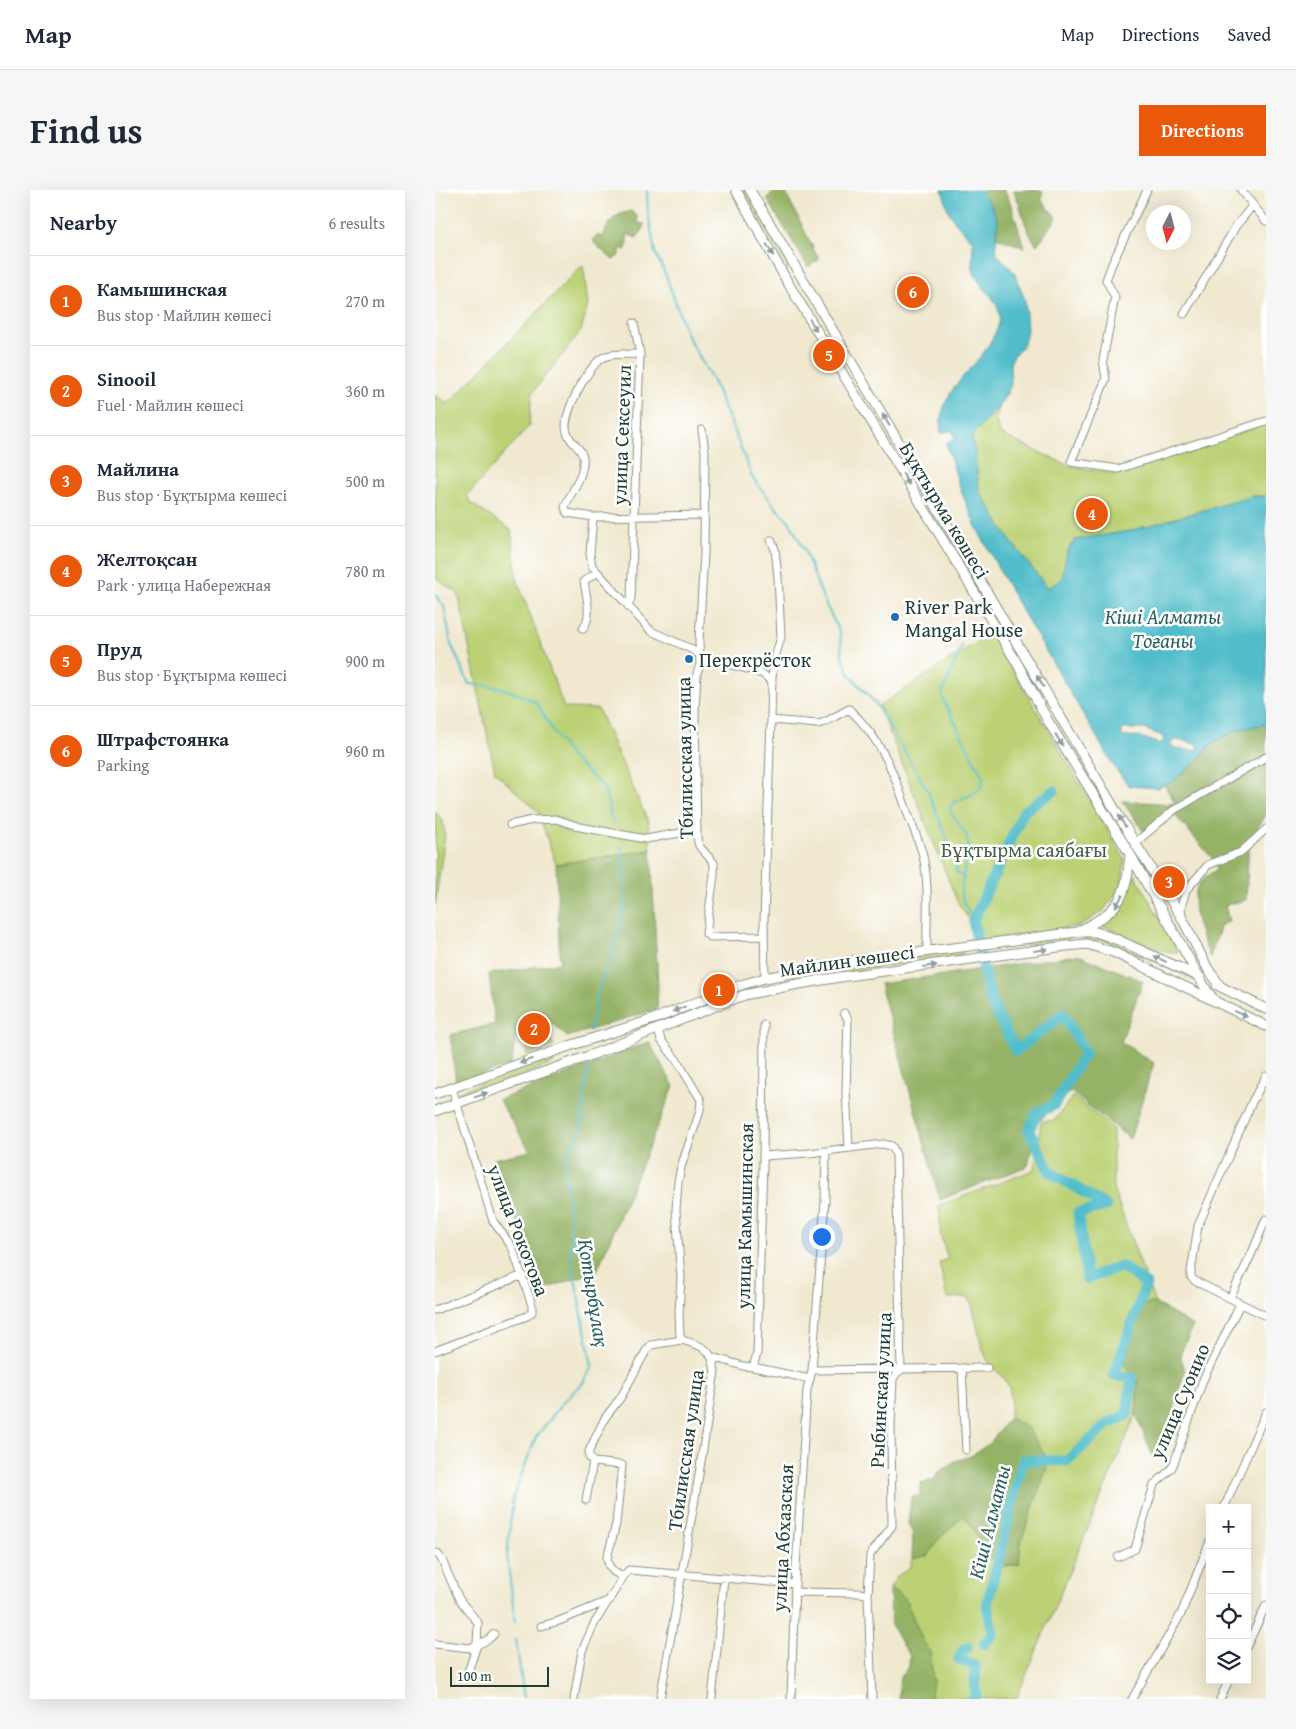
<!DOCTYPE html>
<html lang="en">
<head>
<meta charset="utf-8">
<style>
  :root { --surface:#fff; --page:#f6f6f7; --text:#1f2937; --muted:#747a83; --line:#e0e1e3; --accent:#ea580c }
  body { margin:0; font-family:"Gentium Book Plus",serif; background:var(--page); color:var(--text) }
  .controls { position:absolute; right:15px; bottom:15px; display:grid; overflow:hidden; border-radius:0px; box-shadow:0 5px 20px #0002 }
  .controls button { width:45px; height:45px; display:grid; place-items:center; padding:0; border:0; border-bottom:1px solid var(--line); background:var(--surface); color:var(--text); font:25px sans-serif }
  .compass { position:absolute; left:711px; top:15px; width:45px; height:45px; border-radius:50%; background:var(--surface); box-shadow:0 5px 20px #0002; rotate:186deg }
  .scale { position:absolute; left:15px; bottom:12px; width:99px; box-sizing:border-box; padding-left:5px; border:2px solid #1f3d34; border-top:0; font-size:14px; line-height:18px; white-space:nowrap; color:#1f3d34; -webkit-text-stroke:4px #fff; paint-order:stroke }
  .you { position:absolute; left:386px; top:1046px; width:18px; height:18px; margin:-12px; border:4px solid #fff; border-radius:50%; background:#1a73e8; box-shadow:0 0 0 8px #1a73e833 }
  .badge { display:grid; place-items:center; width:32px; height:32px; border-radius:50%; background:var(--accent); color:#fff; font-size:16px; font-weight:700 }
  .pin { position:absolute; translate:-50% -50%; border:2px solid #fff; box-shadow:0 1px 5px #0006 }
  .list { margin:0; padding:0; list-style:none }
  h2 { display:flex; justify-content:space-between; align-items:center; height:65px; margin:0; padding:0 20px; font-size:21px }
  h2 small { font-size:16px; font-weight:400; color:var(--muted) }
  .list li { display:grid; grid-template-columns:32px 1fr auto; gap:15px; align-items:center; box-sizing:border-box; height:90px; padding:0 20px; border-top:1px solid var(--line) }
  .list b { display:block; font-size:19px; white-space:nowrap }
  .list p { margin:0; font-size:16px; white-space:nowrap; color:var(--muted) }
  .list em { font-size:16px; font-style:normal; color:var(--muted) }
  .icon { flex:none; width:28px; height:28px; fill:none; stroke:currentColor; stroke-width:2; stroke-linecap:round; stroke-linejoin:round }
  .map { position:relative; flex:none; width:831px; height:1509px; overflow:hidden; border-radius:0px }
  header { display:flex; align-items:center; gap:30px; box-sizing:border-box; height:70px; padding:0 25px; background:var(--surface); border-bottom:1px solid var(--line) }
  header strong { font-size:24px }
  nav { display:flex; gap:28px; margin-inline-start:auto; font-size:18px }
  .intro { display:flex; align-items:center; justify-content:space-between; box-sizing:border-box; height:120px; padding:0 30px }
  h1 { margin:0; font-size:35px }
  .button { padding:12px 22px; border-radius:0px; background:var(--accent); color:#fff; font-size:18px; font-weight:700 }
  main { display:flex; gap:30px; padding:0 30px }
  aside { flex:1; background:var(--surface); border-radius:0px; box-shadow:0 5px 20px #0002 }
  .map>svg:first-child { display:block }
  .green { fill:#bcd175; stroke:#6e8754 }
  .forest { fill:#95b366; stroke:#5a784d }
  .water { fill:#51bdca; stroke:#387d7f; fill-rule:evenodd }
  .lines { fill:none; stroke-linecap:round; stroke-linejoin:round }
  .stream { stroke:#51bdca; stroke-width:2 }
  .river { stroke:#51bdca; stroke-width:11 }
  .minor-casing { stroke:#889282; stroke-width:9 }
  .major-casing { stroke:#889282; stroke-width:11 }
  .minor { stroke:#fff; stroke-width:7 }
  .major { stroke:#fff; stroke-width:9 }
  .oneway { fill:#8f9e9a }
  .poi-dot { fill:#1f6fb2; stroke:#fff; stroke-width:2 }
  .labels { text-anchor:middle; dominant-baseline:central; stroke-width:5; stroke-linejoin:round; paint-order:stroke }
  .street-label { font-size:20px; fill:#1f3d34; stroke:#fff }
  .poi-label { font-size:20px; fill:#1f3d34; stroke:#fff; text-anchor:start }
  .park-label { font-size:20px; fill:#466244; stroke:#fff }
  .water-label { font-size:21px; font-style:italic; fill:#2e6361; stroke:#fff }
</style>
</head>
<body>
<header>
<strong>Map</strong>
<nav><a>Map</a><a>Directions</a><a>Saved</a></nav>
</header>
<div class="intro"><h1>Find us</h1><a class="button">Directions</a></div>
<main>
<aside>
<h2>Nearby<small>6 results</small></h2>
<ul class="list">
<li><span class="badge">1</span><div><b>Камышинская</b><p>Bus stop · Майлин көшесі</p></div><em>270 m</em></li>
<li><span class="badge">2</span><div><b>Sinooil</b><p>Fuel · Майлин көшесі</p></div><em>360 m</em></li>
<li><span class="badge">3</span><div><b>Майлина</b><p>Bus stop · Бұқтырма көшесі</p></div><em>500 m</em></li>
<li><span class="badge">4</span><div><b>Желтоқсан</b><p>Park · улица Набережная</p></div><em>780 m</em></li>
<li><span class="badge">5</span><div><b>Пруд</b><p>Bus stop · Бұқтырма көшесі</p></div><em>900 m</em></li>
<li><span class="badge">6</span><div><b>Штрафстоянка</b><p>Parking</p></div><em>960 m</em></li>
</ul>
</aside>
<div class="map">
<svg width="831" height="1509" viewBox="0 0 831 1509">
  <rect width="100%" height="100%" fill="#fff"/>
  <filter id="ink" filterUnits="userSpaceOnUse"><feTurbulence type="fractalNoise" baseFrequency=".02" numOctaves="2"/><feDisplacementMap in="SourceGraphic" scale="10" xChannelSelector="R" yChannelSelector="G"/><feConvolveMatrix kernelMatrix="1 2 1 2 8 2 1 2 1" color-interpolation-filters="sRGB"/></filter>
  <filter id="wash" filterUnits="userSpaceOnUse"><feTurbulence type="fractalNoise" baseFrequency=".0096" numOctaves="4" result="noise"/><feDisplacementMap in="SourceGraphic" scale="20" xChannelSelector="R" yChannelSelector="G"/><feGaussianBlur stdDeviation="1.12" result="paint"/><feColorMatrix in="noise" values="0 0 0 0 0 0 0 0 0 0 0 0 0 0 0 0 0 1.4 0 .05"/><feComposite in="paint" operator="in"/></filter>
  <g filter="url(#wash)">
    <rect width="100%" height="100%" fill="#f0e8cf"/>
    <path class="green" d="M 306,0 L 311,0 L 356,77 L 356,80 L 353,80 Z
      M 148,75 L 153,114 L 146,141 L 97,203 L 94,236 L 32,306 L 37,314 L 76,340 L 82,389 L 129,518 L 163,519 L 213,631 L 216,660 L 121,674 L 103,622 L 60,582 L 23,403 L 0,388 L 0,205 L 13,214 Z
      M 564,216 L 560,228 L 565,244 L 632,275 L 679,284 L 831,234 L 831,306 L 819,306 L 694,341 L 640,350 L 632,361 L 627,389 L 613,398 L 574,349 L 544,300 L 540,261 L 537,249 L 539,243 Z
      M 556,443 L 690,670 L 686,697 L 668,721 L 645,736 L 547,750 L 522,711 L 444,516 Z
      M 0,621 L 8,631 L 10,645 L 0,715 Z
      M 700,684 L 743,762 L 732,762 L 667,736 C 687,720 693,708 700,684 Z
      M 652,744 L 668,747 L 761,789 L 762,791 L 676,753 L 667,750 L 649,750 Z
      M 637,745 L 632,751 L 566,758 L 564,755 Z
      M 527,760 L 528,766 L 408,782 L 404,782 L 402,777 Z
      M 110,850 L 117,851 L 119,856 L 92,865 L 91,861 L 94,854 Z
      M 117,869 L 119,873 L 30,907 L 24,906 L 24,901 Z
      M 638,906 L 678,939 L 678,999 L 720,1113 L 705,1114 L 699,1141 L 703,1190 L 701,1224 L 581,1509 L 495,1509 L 498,1491 L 494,1461 L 488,1452 L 470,1409 L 455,1398 L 462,1386 L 475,1378 L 477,1369 L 494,1365 L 502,1351 L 529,1325 L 562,1377 L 584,1374 L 586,1351 L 613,1272 L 586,1234 L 574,1228 C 576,1215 578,1198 568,1187 C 561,1180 555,1176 551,1167 C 542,1148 542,1126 534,1107 L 512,1108 L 504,1072 L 513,1069 L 505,1043 L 505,1022 L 503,1016 L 599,980 L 606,931 L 619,931 Z"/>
    <path class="forest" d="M 339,0 L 355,0 L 351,3 L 384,70 L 373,77 L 332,9 Z
      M 545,0 L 569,0 C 579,17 582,39 590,58 L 561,47 L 563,30 Z
      M 578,0 L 607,0 L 607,11 L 622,28 L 602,55 C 588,39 588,17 578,0 Z
      M 196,21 L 202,26 L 203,33 L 209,34 L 208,40 L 201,48 L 192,44 L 193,54 L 190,60 L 185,58 L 185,65 L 178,70 L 160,54 L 158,49 L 162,45 L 168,47 C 174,31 178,25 196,21 Z
      M 831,534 L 831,625 L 814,651 L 811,710 L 790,715 L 794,731 L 786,735 L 775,768 C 768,747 751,716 764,694 C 768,688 776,683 782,679 L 777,668 L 738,623 L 709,642 L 687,611 L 741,614 L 729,595 L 738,591 L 761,572 L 778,552 L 802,540 Z
      M 216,660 L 223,796 L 222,819 L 132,847 L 113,829 L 83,833 L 76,875 L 21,892 L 15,845 L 60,834 L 54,784 L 125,773 L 121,674 Z
      M 643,765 L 708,791 L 686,852 L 719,873 L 695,949 L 635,901 L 602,933 L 593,976 L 505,1010 L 445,794 Z
      M 214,852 L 239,896 L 162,1081 L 107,1100 L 59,969 L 95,961 L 64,910 Z
      M 720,1113 L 758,1136 L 745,1165 L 750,1180 L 730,1250 L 718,1267 L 701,1224 L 703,1190 L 689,1175 L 699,1141 L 705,1114 Z
      M 574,1228 L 592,1237 L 614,1272 L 586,1351 L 584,1374 L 562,1377 L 529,1325 L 502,1351 L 494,1365 L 477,1369 L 478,1344 L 473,1334 L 476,1307 L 485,1306 L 485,1293 L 498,1290 L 504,1282 L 520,1271 L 536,1266 L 555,1253 Z
      M 455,1398 L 470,1408 L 488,1451 L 495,1461 L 498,1491 L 495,1509 L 463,1509 L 465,1487 L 474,1476 L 475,1466 L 467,1455 L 456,1435 Z"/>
    <path class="water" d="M 507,0 L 545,0 L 557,17 L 563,30 L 561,53 L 562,64 L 579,82 L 590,110 L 592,140 L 589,154 L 578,167 L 575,174 L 576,195 L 571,205 L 564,216 L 539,243 L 537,249 L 540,261 L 544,300 L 574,349 L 613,398 L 627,389 L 632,361 L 640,350 L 694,341 L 819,306 L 831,307 L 831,534 L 802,540 L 778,552 L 761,572 L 738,591 L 729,595 L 723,598 L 694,596 L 681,580 L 579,407 L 541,337 L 525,298 L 511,253 L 520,248 L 517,240 L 506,243 C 502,198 541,182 558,147 C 560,143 563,138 564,133 C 568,110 547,102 539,83 C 536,74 538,61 538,52 C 530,42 518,32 513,20 C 510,13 510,6 507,0 ZM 687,539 L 710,539 L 727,546 L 729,550 L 725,554 L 702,546 L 687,547 ZM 741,550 L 762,554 L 762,561 L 743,559 L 735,555 L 738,551 Z"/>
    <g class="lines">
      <path class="stream" d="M 212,0 L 213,23 L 220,62 L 231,86 L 252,145 L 278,191 L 301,245 L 317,287 L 342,319 L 354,331 L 369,359 L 390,413 L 405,443 L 407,465 L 414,484 L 440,513 L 492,599 L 515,657
        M 0,405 L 9,416 L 16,454 L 34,494 L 68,498 L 101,512 L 120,545 L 137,568 L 169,598 L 178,633
        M 527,455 L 508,501 L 508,509 L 548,588 L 547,597 L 536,605 L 517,613 L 515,621 L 532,646 L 533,656 L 526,703 L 529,713 L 538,731
        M 517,663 L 522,683 L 528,687
        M 155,841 L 163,801 L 185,739 L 191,707 L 186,656
        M 80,1432 L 72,1366 L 78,1307 L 101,1247 L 129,1211 L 148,1193 L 157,1176 L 136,1068 L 136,1034 L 129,978 L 132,965 L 144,945 L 146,937 L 153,878
        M 81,1449 L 89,1509"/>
      <path class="river" d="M 549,1454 L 558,1444 L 552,1415 L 588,1270 L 632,1271 L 673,1234 L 692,1225 L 697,1188 L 679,1185 L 711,1094 L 686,1076 L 652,1089 L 643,1023 L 671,1016 L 615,982 L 594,940 L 602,923 L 619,915 L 650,863 L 628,824 L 581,861 L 556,812 L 538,731 L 589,621 L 619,601
        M 533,1457 L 529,1459 L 524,1469 L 540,1476 L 541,1505 L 538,1509"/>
    </g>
  </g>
  <g filter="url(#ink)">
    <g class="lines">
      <g class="minor-casing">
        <path id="minor" d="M 712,0 L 677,74 L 671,90 L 680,107 L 668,170 L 671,189 L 636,272 L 683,279 L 831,231
          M 806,0 L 831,31
          M 749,124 L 801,36 L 818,15
          M 205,164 C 194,165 176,162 167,168 C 153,177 126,225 132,242 C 134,252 146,257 148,267 C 150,286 136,301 130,317 L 132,323 L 158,327 L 270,325
          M 267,240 L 270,261 L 269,363 L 264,451 L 265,475 L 262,483 L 260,521 L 262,648 L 264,656 L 279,673 L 279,685 L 271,744 L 275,747 L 329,746
          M 158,327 L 155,364 L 157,376 L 216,441 L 254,458 L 264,464 L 269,469 L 305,477 L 328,484 L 337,492
          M 193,416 L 196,408 L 205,164 L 199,133
          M 148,439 C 158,425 151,406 149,391 L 161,383
          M 336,530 L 337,487 L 340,468 L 346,447 L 343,387 L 340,359 L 336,350
          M 75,635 L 97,630 L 121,629 L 145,637 L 211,649 L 262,640
          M 700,653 L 739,620 L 831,567
          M 747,728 L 746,717 L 751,700 L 773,675 L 806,662 L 831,639
          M 330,788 L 329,731 L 336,530 L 383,534 L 390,532 L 414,519 C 448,551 459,583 474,627 C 479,640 485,653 488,666 C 495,697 491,730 492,761
          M 409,823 L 413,829 L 411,901 L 414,958
          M 223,839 L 226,850 L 243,872 L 266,910 L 265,921 L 246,977 L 243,992 L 241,1020 L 246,1088 L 244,1123 L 245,1146 L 247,1150 C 269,1157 276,1157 280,1181 L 263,1291 L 225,1509
          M 831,886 L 817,912 L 763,1036 L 756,1082 L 756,1087 L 760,1091 L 831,1126
          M 328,966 L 374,963 L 448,954 L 457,956 L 461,965 L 466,1180 L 461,1184 L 458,1189 L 456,1233 L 457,1336 L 435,1365 L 433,1405 L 437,1509
          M 795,1108 L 816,1065 L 831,1029
          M 0,1120 L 88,1085
          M 0,1161 L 92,1126 L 97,1122 L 97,1115 L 77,1057 L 58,1031 L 17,898
          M 278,1167 L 308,1176 L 318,1177 L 322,1164 L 328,974 L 329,835
          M 318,1177 L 375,1189 L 372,1200 L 360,1394 L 356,1509
          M 527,1178 L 531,1260
          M 377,1180 L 552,1178
          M 375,1189 L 377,1180 L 390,1011 L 391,961
          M 158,1272 L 187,1275 L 181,1334 L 172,1368 L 174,1376 L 179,1382 L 188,1387
          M 151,1310 L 158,1272 L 154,1267 L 154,1261 L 170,1228 L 186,1207 L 211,1161 L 216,1155 L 247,1150
          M 789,1318 L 831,1222
          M 0,1363 L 2,1363 L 7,1370 L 24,1409 L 43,1433 L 42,1455 L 54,1449 L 59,1444
          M 683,1367 L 700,1359 L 719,1295 L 736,1279 L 739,1273 L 768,1190 L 805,1114
          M 360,1402 L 426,1403 L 433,1405
          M 106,1436 L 124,1431 L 175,1410
          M 0,1454 L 35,1458 L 42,1455
          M 812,1456 L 831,1415
          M 33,1482 L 42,1455
          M 139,1509 L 147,1461 L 159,1434 L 190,1384 L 194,1380 L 360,1394
          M 277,1509 L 289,1388
          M 697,1509 L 746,1424 L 775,1351
          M 785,1509 L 794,1490"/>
      </g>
      <g class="major-casing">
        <path id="major" d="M 301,0 L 353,93 L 582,473 L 613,531 L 695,664 L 772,801 L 781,812
          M 315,0 L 695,645 L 747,728 L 773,779 L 786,797
          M 644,741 C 684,720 691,710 695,664
          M 782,795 L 831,819
          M 0,904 L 134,856 L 219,829 L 306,795 L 330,788 L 418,771 L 642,742 L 661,742 L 683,750 L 765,787
          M 0,921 L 151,867 L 309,805 L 358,795 L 405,787 L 631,756 L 652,754 L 678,762 L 831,836"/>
      </g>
      <use href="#minor" class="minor"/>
      <use href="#major" class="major"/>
    </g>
    <defs><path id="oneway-solid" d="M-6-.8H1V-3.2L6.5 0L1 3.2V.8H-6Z" transform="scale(1.25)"/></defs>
    <g class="oneway">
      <use href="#oneway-solid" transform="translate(335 60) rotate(61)"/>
      <use href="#oneway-solid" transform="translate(378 135) rotate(59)"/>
      <use href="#oneway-solid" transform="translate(451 230) rotate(-121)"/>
      <use href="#oneway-solid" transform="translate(471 289) rotate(59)"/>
      <use href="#oneway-solid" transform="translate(605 491) rotate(-120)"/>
      <use href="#oneway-solid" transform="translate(624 550) rotate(58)"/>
      <use href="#oneway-solid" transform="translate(687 631) rotate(-120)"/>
      <use href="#oneway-solid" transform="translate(684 711) rotate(122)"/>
      <use href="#oneway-solid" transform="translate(606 760) rotate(-8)"/>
      <use href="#oneway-solid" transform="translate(725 769) rotate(-156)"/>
      <use href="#oneway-solid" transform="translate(495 776) rotate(-7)"/>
      <use href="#oneway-solid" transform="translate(244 819) rotate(158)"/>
      <use href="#oneway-solid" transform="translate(806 824) rotate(25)"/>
      <use href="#oneway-solid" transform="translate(91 871) rotate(161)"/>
      <use href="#oneway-solid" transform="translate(46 905) rotate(-20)"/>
    </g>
  </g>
  <g class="poi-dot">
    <circle cx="460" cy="427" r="5"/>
    <circle cx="254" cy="469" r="5"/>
  </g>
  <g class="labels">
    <g class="street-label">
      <text transform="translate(186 245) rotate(-88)">улица Сексеуил</text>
      <text transform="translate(510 320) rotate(59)">Бұқтырма көшесі</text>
      <text transform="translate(249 568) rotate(-91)">Тбилисская улица</text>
      <text transform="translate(412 770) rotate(-8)">Майлин көшесі</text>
      <text transform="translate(309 1026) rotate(-89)">улица Камышинская</text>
      <text transform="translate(84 1040) rotate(69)">улица Рокотова</text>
      <text transform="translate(445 1200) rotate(-87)">Рыбинская улица</text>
      <text transform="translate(744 1211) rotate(-67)">улица Суонио</text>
      <text transform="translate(250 1260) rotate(-82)">Тбилисская улица</text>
      <text transform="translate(347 1348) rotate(-87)">улица Абхазская</text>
    </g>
    <g class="poi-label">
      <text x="470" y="416">River Park<tspan x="470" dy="23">Mangal House</tspan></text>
      <text x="264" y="469">Перекрёсток</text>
    </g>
    <g class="park-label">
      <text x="589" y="659">Бұқтырма саябағы</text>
    </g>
    <g class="water-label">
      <text x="728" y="426">Кіші Алматы<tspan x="728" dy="24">Тоғаны</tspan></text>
      <text transform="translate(159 1103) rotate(81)">Қотырбұлақ</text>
      <text transform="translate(554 1332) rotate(-76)">Кіші Алматы</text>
    </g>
  </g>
</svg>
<div class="controls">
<button>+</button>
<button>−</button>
<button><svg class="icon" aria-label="locate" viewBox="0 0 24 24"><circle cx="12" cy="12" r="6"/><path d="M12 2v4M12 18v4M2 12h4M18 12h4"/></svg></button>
<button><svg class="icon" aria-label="layers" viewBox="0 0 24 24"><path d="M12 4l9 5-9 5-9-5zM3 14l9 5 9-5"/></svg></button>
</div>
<svg class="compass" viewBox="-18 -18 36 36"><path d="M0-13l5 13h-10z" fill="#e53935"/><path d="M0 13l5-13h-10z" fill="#747a83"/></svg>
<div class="scale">100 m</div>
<div class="you"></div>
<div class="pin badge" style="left:284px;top:800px">1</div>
<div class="pin badge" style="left:99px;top:839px">2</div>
<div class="pin badge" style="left:734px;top:692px">3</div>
<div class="pin badge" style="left:657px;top:324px">4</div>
<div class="pin badge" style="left:394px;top:165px">5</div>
<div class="pin badge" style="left:478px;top:102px">6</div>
</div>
</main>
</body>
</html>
